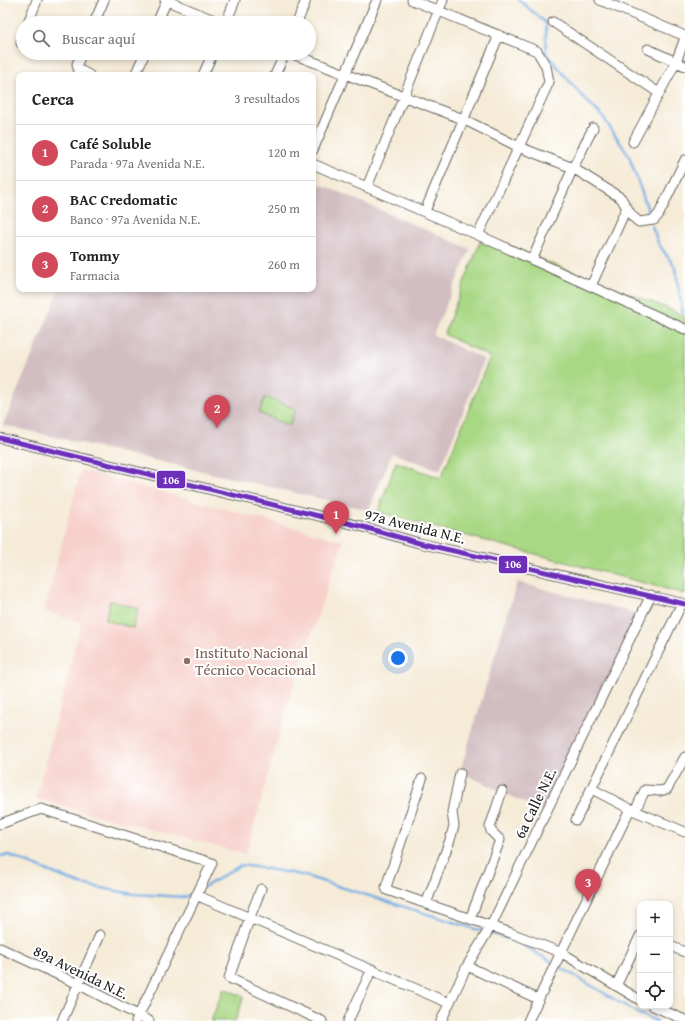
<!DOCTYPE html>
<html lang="es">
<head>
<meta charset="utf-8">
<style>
  :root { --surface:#fff; --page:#f2f2f2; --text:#222; --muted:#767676; --line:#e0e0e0; --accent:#d1495b }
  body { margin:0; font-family:"Gentium Book Plus",serif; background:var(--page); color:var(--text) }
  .controls { position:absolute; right:12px; bottom:12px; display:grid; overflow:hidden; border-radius:8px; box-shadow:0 2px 6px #0003 }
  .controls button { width:36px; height:36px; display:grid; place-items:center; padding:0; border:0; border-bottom:1px solid var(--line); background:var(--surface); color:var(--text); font:20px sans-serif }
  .you { position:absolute; left:398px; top:658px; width:14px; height:14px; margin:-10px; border:3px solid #fff; border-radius:50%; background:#1a73e8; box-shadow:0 0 0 6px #1a73e833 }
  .badge { display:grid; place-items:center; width:26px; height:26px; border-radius:50%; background:var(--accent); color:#fff; font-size:13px; font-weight:700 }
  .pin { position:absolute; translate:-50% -33px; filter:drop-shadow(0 1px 2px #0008) }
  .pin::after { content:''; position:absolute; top:21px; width:14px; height:12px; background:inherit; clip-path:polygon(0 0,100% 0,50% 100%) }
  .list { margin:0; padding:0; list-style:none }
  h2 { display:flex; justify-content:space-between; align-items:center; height:52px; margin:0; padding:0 16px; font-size:17px }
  h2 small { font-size:13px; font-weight:400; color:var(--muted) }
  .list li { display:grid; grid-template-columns:26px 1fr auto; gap:12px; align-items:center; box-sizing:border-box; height:56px; padding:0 16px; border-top:1px solid var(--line) }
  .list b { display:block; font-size:15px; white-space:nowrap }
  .list p { margin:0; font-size:13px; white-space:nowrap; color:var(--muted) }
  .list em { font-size:13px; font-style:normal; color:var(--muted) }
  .icon { flex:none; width:22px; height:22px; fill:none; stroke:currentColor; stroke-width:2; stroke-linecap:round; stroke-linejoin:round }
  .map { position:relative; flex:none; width:685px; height:1021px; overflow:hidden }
  .search { position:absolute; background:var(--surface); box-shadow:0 2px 6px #0003; left:16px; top:16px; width:300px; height:44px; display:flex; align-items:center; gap:10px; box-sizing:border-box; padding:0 14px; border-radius:22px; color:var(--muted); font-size:15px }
  .panel { position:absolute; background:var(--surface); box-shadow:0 2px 6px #0003; left:16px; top:72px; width:300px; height:220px; border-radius:8px }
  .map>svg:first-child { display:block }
  .built { fill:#f7d0ca }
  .industrial { fill:#d2bec2 }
  .green { fill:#a9d885; stroke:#627a50 }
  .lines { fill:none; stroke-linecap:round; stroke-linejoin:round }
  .stream { stroke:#75ade4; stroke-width:2.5 }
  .minor-casing { stroke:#68645d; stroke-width:11 }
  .minor { stroke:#fff; stroke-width:9 }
  .bus-1-casing { stroke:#fff; stroke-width:8 }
  .bus-1 { stroke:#6d2fba; stroke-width:5 }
  .education-dot { fill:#8d6e63; stroke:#fff; stroke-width:1.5 }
  .labels { text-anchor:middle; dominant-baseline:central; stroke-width:4; stroke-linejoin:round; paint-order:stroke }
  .street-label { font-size:15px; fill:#1c1c1c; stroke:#fff }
  .education-label { font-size:15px; fill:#785e54; stroke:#fff; text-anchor:start }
  .line-badge { stroke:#fff; stroke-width:1.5 }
  .badge-label { font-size:11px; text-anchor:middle; font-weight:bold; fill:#fff }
</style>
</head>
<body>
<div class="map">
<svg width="685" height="1021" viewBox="0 0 685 1021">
  <rect width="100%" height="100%" fill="#fff"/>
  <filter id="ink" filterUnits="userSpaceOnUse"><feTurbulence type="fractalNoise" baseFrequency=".025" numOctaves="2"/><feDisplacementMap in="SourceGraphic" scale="8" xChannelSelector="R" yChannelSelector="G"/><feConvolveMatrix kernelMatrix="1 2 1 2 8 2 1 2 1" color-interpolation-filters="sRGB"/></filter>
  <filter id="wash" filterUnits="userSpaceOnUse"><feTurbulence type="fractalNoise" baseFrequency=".012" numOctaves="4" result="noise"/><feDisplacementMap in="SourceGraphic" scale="16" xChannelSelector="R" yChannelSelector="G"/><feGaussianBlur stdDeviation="0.9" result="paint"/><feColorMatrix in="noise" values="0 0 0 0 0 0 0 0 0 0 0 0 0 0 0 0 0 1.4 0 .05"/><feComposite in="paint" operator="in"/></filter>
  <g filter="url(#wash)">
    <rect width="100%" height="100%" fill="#f5ebd7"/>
    <path class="built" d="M 81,470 L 343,541 L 289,699 L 246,854 L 36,799 L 81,623 L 44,611 Z"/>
    <path class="industrial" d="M 313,181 L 470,249 L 433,335 L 484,359 L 440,470 L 392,453 L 369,510 L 3,425 L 60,289 L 313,289 Z
      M 517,582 L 639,614 L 545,812 L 460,772 Z"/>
    <path class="green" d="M 482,237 L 667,308 L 685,317 L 685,594 L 378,512 L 396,462 L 441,478 L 490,357 L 444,334 Z
      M 265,397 L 296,409 L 289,426 L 259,413 Z
      M 110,601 L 138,608 L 133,628 L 105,620 Z
      M 224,988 L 244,997 L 235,1021 L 211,1021 Z"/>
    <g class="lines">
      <path class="stream" d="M 519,0 L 546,23 L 546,53 L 581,95 L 603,117 L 629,156 L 649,213
        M 652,226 L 658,243 L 675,267 L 683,314
        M 0,856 L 9,855 L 80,884 L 133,894 L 185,897 L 194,892
        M 204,887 L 241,865 L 262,868 L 302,875 L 485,932
        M 490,933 L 518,942 L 639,1014 L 657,1021"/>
    </g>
  </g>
  <g filter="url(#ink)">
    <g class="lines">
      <g class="minor-casing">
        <path id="minor" d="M 165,0 L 221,23
          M 412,0 L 537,51 L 546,66 L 549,82 L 478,235
          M 600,0 L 685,36
          M 553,22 L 659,93
          M 28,23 L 37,0
          M 94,23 L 104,0
          M 157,23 L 167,0
          M 226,23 L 235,0
          M 297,23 L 306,0
          M 21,43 L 23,36
          M 648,49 L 685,66
          M 82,53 L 77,64 L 78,69 L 89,75
          M 290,53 L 463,119 L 519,147 L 573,168 L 621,198 L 632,216 L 639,222 L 654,220 L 659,214 L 685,160
          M 135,75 L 145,53
          M 203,75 L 213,53
          M 275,75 L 285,53
          M 633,142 L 676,62 L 685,38
          M 313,150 L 377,0
          M 313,164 L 478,235 L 685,329
          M 367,187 L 443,0
          M 425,211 L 499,35
          M 532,260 L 573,168 L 593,128
          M 591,286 L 627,207
          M 0,438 L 360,526 L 419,543 L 685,604
          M 422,779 L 386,887 L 387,890 L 511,933 L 562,953 L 640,1000
          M 592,789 L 630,809 L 685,832
          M 635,811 L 645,790 L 660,791 L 667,789 L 685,757
          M 576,820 L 682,603
          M 0,824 L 41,809 L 212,863 L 136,1021
          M 261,889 L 250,917 L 229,978 L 322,1021
          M 196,895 L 449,1003
          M 426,904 L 450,840 L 454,826 L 452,812 L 460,773
          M 470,919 L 500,840 L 491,831 L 490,827 L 502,791
          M 670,946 L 685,952
          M 0,948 L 78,984 L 149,1021
          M 467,966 L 538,999
          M 616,986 L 640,936
          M 653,1006 L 685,1020
          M 62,1021 L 100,935
          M 348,1021 L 372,969
          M 441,1021 L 467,966 L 491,926 L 651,595
          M 528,1021 L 630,809"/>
      </g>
      <use href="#minor" class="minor"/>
      <g class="bus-1-casing">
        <path id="bus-1" d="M 0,438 L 360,526 L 419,543 L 685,604"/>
      </g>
      <use href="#bus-1" class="bus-1"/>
    </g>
  </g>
  <circle class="education-dot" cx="187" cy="661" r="4"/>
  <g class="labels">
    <g class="street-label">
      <text transform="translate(415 526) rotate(14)">97a Avenida N.E.</text>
      <text transform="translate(535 803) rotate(-64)">6a Calle N.E.</text>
      <text transform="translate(81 972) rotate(26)">89a Avenida N.E.</text>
    </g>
    <g class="education-label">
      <text x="195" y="652">Instituto Nacional<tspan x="195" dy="17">Técnico Vocacional</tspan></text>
    </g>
  </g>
  <g class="line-badge">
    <rect x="156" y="470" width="30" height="19" rx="4" fill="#6d2fba"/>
    <rect x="498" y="555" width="30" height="19" rx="4" fill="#6d2fba"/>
  </g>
  <g class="badge-label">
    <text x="171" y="484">106</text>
    <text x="513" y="568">106</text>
  </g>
</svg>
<div class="controls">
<button>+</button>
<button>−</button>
<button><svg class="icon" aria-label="locate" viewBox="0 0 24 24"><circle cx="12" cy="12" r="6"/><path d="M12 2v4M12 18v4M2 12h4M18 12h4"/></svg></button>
</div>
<div class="you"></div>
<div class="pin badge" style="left:336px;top:534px">1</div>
<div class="pin badge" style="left:217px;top:428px">2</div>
<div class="pin badge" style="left:588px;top:902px">3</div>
<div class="search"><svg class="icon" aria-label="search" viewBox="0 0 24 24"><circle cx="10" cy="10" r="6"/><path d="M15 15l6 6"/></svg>Buscar aquí</div>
<section class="panel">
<h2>Cerca<small>3 resultados</small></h2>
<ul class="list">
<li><span class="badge">1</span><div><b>Café Soluble</b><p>Parada · 97a Avenida N.E.</p></div><em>120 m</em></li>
<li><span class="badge">2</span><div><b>BAC Credomatic</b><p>Banco · 97a Avenida N.E.</p></div><em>250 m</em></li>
<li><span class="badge">3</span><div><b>Tommy</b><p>Farmacia</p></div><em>260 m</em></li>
</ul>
</section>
</div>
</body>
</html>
